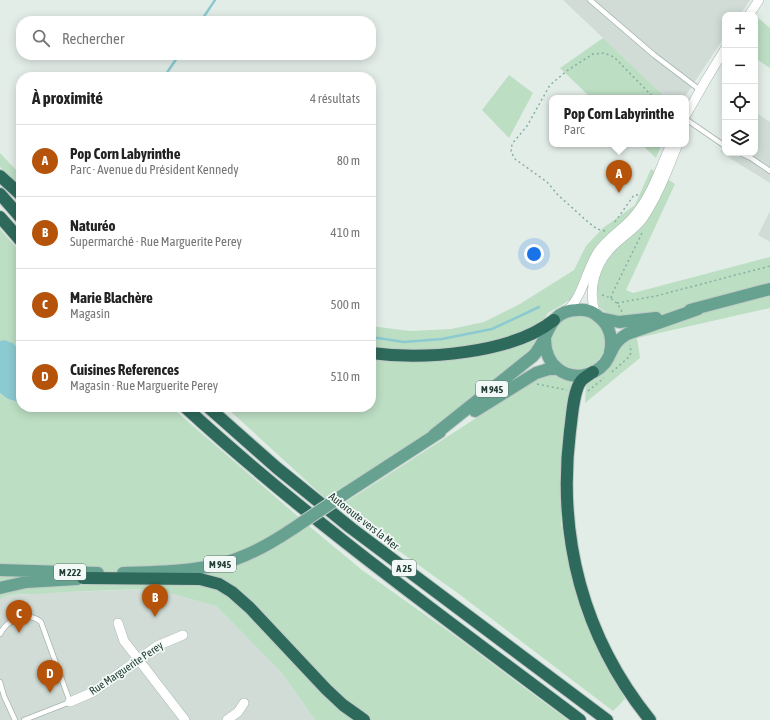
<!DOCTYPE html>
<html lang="fr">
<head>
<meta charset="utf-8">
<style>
  :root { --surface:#fff; --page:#f6f6f6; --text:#222; --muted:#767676; --line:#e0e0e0; --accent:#b45309 }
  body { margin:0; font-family:"Asap Condensed",sans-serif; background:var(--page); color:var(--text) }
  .controls { position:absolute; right:12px; top:12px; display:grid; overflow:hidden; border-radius:8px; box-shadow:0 2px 10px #0003 }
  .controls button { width:36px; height:36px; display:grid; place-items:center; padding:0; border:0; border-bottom:1px solid var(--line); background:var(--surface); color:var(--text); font:20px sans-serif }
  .you { position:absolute; left:534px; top:254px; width:14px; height:14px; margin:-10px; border:3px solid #fff; border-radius:50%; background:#1a73e8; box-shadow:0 0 0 6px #1a73e833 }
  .badge { display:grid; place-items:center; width:26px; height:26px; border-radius:50%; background:var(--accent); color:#fff; font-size:13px; font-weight:700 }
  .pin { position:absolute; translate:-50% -33px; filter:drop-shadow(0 1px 2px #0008) }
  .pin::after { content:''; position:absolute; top:21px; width:14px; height:12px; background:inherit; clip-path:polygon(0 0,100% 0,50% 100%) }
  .popup { position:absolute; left:549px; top:95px; width:140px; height:52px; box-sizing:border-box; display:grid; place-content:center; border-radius:8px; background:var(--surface); filter:drop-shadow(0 1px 3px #0005); font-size:13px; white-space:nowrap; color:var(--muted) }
  .popup b { font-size:15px; color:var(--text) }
  .popup::after { content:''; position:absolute; left:50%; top:100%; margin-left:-8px; border:8px solid transparent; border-top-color:var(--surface) }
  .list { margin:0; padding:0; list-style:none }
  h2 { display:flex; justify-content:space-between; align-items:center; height:52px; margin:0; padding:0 16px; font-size:17px }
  h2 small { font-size:13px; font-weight:400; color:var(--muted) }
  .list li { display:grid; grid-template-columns:26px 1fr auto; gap:12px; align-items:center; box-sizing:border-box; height:72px; padding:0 16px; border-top:1px solid var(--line) }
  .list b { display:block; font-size:15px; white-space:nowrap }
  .list p { margin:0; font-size:13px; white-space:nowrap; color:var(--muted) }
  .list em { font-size:13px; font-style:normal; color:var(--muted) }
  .icon { flex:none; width:22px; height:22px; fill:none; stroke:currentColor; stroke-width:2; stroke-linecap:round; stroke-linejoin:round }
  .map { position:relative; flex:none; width:770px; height:720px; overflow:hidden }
  .search { position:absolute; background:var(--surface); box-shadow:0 2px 10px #0003; left:16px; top:16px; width:360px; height:44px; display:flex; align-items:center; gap:10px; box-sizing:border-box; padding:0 14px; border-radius:16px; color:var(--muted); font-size:15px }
  .panel { position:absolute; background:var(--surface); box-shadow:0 2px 10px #0003; left:16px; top:72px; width:360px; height:340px; border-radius:16px }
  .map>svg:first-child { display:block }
  .built { fill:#d1dcd7 }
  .green { fill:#bcdec3 }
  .water { fill:#8bcad1 }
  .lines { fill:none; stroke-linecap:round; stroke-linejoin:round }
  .stream { stroke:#8bcad1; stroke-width:2.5 }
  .lane-casing { stroke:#a5b5af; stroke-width:6 }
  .street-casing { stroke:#a5b5af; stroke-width:10 }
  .primary-casing { stroke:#c1c9c6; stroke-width:14 }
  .highway-casing { stroke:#c1c9c6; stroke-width:14 }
  .path { stroke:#83b0a0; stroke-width:1.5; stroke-dasharray:2 3; stroke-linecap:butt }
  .lane { stroke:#fff; stroke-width:4.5 }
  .street { stroke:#fff; stroke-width:9 }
  .primary { stroke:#67a290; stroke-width:12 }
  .highway { stroke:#2e6a5b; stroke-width:12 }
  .primary-bridge-casing { stroke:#c1c9c6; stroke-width:14; stroke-linecap:butt }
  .primary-bridge { stroke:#67a290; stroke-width:12 }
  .labels { text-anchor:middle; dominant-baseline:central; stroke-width:3.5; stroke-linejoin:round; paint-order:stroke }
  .shield { fill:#f3f9f6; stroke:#61766f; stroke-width:1 }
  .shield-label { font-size:10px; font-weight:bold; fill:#223e35 }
  .street-label { font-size:11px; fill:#223e35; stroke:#f3f9f6 }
</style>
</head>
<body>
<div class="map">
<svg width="770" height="720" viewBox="0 0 770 720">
  <rect width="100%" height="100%" fill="#e3ede8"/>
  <path class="built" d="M 563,0 L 750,0 L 740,15 L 725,15 L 725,36 L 684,98 L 666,98 Z
    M 755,112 L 770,122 L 770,183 L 720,152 L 725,144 L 725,153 L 755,153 Z
    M 770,211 L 770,242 L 758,235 Z
    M 151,589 L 152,591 L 162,591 L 216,606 L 282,673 L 315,720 L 0,720 L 0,599 L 4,597 L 15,595 L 69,592 Z"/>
  <path class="green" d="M 757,17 L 770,28 L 770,68 L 755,58 L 755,20 Z
    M 603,38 L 666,98 L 591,98 L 560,68 Z
    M 509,75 L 533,93 L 509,138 L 482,110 Z
    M 641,144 L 662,144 L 656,158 Z
    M 0,153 L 21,175 L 21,206 L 6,189 L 10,177 L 0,167 Z
    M 651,169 L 675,184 L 626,290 L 633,293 L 770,257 L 770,308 L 637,338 L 640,358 L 585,403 L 586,384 L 626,339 L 621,318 L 610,316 L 599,307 L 597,289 L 581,281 L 570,300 L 548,313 L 540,325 L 533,346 L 509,368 L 425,435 L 325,498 L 226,407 L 371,407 L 371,326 L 410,331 L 451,329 L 484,322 L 520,304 L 574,270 L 586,246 L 603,228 L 635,205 Z
    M 0,229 L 21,253 L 21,353 C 15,346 10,339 0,341 Z
    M551 342a27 27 0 1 1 54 0a27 27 0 1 1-54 0Z
    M 548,374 L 574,381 L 565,427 L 562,455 L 561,524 L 583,616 L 625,699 L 613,711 L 463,597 L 338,507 L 537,379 Z
    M 0,393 L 8,399 L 18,402 L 21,400 L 21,407 L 171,407 L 309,526 L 362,570 L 455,636 L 568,720 L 315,720 L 282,673 L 216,606 L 162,591 L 152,591 L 151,589 C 114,590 77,591 39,594 C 27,594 11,593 0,599 Z"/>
  <path class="water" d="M 4,340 L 13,343 L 21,353 L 21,400 L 18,402 L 8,399 L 0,393 L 0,341 Z"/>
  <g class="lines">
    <path class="stream" d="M 201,21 L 215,0
      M 164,77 L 179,55
      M 371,337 L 404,342 L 442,339 L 492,329 L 539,307"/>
    <g class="lane-casing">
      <path id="lane" d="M 590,0 L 654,55 L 700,90
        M 687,120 L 725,146
        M 740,153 L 751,158 L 770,171
        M 0,634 C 7,619 28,611 41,622 L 70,702 L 24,720
        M 0,682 L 4,696 L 15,720"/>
    </g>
    <g class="street-casing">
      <path id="street" d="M 749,15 L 759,0
        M 686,115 L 706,80 L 725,49
        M 566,312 C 584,295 585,272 598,252 C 608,237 624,229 635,215 C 652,195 660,168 671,144
        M 596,315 C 587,290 595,263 614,245 C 623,236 635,229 643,218 C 658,196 668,169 678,144
        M 118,623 L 124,641 L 128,646 L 185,720
        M 70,702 L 93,692 L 157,646 L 183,635
        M 227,720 L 238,712 L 244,703"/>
    </g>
    <g class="primary-casing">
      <path id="primary" d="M 690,310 L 770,289
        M 600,318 L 619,322 L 656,318
        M 545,339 C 545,350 548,361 558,369 C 572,380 593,377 605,363 C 614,350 611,344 627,334 L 698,309
        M 475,411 L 536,373 L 549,369 L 558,369
        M 434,435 L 533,356 C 550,339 546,311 577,310 C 586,309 594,312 600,318 C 610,326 613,340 610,352
        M 346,493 L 440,432
        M 0,570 L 98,573
        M 123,573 C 163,572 209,572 246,555 C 263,548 279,538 294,528
        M 0,588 L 26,582 L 77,579"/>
    </g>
    <g class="highway-casing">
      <path id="highway" d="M 0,176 L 21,195
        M 0,194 L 21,218
        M 0,217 L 21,241
        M 371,353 C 423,360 512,354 554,320
        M 593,372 C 589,375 584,377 581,381 C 573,391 572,418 570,431 C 557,537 583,637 650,720
        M 185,407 C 309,521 446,619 580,720
        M 208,407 L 277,468 L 351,528 L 607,720
        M 83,578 L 200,579 L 219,584 L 232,592 L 250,608 L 326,689 L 343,705 L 364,720"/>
    </g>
    <path class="path" d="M 615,222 L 634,195 L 638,195
      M 605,231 L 597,229 L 588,222 L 558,195 L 547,182 L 515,159 L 511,152 L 512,144 L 527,126 L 550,85 L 568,70 L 593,54 L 604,53 L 614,57 L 654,98
      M 602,295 C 612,298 618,302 622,312
      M 611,298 L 613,292 L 642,233
      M 617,303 L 656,296 L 770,266
      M 612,372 L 630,356 L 631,352 L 630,345
      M 537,384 L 567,390
      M 588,391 L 604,378"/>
    <use href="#lane" class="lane"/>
    <use href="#street" class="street"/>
    <use href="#primary" class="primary"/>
    <use href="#highway" class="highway"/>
    <g class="primary-bridge-casing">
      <path id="primary-bridge" d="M 294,528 L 346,493"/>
    </g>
    <use href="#primary-bridge" class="primary-bridge"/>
  </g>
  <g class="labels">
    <g class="shield">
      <rect x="476" y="381" width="32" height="16" rx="3"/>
      <rect x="204" y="556" width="32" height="16" rx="3"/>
      <rect x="392" y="560" width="24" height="16" rx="3"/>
      <rect x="54" y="564" width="32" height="16" rx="3"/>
    </g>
    <g class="shield-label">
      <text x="492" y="389">M 945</text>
      <text x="220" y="564">M 945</text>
      <text x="404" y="568">A 25</text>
      <text x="70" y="572">M 222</text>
    </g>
    <g class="street-label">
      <text transform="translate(364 521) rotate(38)">Autoroute vers la Mer</text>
      <text transform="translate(126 668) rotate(-34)">Rue Marguerite Perey</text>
    </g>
  </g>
</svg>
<div class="controls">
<button>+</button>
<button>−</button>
<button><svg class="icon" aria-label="locate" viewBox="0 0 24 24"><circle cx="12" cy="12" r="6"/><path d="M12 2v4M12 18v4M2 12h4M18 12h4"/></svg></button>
<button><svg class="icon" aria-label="layers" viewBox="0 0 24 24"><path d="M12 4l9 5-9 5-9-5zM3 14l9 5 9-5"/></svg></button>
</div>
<div class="you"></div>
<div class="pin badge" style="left:619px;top:193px">A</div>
<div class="popup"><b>Pop Corn Labyrinthe</b>Parc</div>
<div class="pin badge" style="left:155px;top:617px">B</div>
<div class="pin badge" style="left:19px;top:633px">C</div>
<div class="pin badge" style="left:50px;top:693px">D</div>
<div class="search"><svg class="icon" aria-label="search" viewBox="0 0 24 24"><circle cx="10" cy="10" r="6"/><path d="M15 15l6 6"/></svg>Rechercher</div>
<section class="panel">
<h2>À proximité<small>4 résultats</small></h2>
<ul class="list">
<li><span class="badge">A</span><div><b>Pop Corn Labyrinthe</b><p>Parc · Avenue du Président Kennedy</p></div><em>80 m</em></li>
<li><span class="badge">B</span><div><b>Naturéo</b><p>Supermarché · Rue Marguerite Perey</p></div><em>410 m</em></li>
<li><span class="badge">C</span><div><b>Marie Blachère</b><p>Magasin</p></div><em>500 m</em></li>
<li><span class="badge">D</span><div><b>Cuisines References</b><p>Magasin · Rue Marguerite Perey</p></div><em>510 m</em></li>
</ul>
</section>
</div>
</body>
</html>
